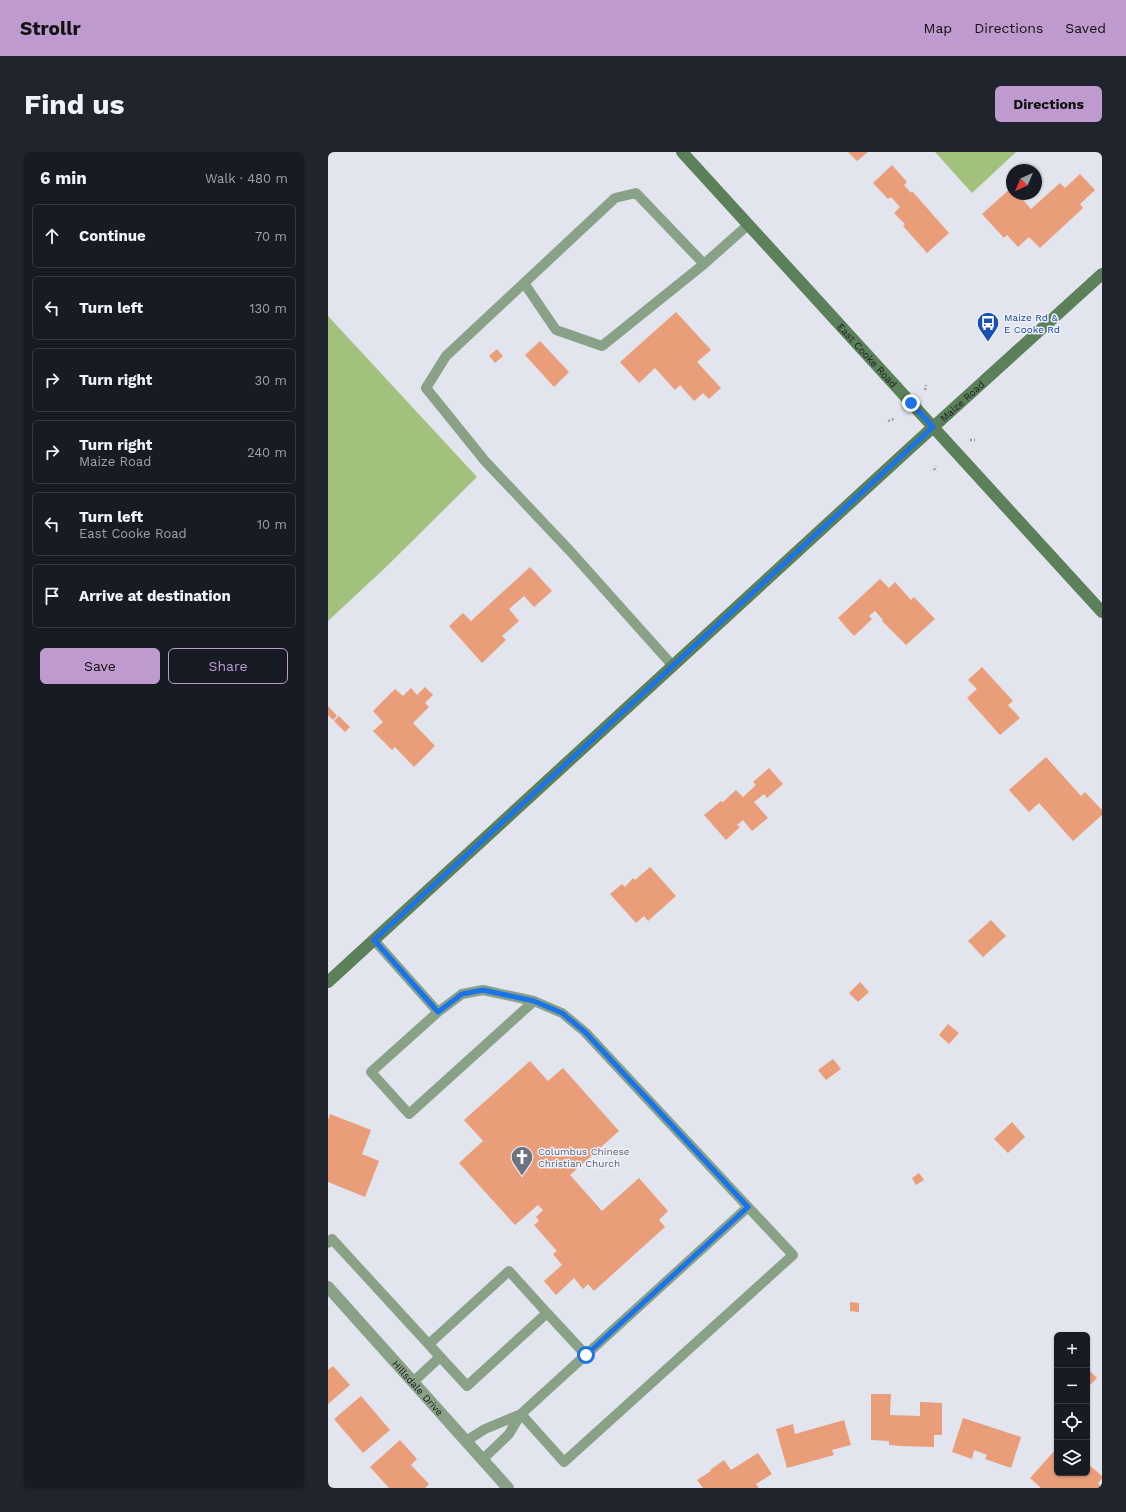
<!DOCTYPE html>
<html lang="en">
<head>
<meta charset="utf-8">
<style>
  :root { --surface:#171b24; --page:#20242c; --text:#f1f3f6; --muted:#9ea1a6; --line:#363941; --accent:#be9ace }
  body { margin:0; font-family:"Work Sans",sans-serif; background:var(--page); color:var(--text) }
  .controls { position:absolute; right:12px; bottom:12px; display:grid; overflow:hidden; border-radius:6px; box-shadow:0 1px 3px #0004 }
  .controls button { width:36px; height:36px; display:grid; place-items:center; padding:0; border:0; border-bottom:1px solid var(--line); background:var(--surface); color:var(--text); font:20px sans-serif }
  .compass { position:absolute; left:678px; top:12px; width:36px; height:36px; border-radius:50%; background:var(--surface); box-shadow:0 1px 3px #0004; rotate:224deg }
  .stop { position:absolute; width:12px; height:12px; margin:-9px; border:3px solid #1a73e8; border-radius:50%; background:#fff }
  .stop.end { background:#1a73e8; border-color:#fff; box-shadow:0 1px 4px #0008 }
  .list { margin:0; padding:0; list-style:none }
  h2 { display:flex; justify-content:space-between; align-items:center; height:52px; margin:0; padding:0 16px; font-size:17px }
  h2 small { font-size:13px; font-weight:400; color:var(--muted) }
  .list li { display:grid; grid-template-columns:26px 1fr auto; gap:12px; align-items:center; box-sizing:border-box; height:64px; margin:0 8px 8px; padding:0 8px; border:1px solid var(--line); border-radius:6px }
  .list b { display:block; font-size:15px; white-space:nowrap }
  .list p { margin:0; font-size:13px; white-space:nowrap; color:var(--muted) }
  .list em { font-size:13px; font-style:normal; color:var(--muted) }
  .actions { display:flex; gap:8px; padding:12px 16px }
  .actions a { flex:1; padding:9px 0; border:1px solid var(--accent); border-radius:6px; text-align:center; font-size:14px; color:var(--accent) }
  .actions .main { background:var(--accent); color:#111 }
  .icon { flex:none; width:22px; height:22px; fill:none; stroke:currentColor; stroke-width:2; stroke-linecap:round; stroke-linejoin:round }
  .map { position:relative; flex:none; width:774px; height:1336px; overflow:hidden; border-radius:6px }
  header { display:flex; align-items:center; gap:24px; box-sizing:border-box; height:56px; padding:0 20px; background:var(--accent); color:#111 }
  header strong { font-size:19px }
  nav { display:flex; gap:22px; margin-inline-start:auto; font-size:14px }
  .intro { display:flex; align-items:center; justify-content:space-between; box-sizing:border-box; height:96px; padding:0 24px }
  h1 { margin:0; font-size:28px }
  .button { padding:10px 18px; border-radius:6px; background:var(--accent); color:#111; font-size:14px; font-weight:700 }
  main { display:flex; gap:24px; padding:0 24px }
  aside { flex:1; background:var(--surface); border-radius:6px; box-shadow:0 1px 3px #0004 }
  .map>svg:first-child { display:block }
  .green { fill:#a1c17d }
  .building { fill:#e99d78 }
  .lines { fill:none; stroke-linecap:round; stroke-linejoin:round }
  .path { stroke:#9a9da4; stroke-width:2.5; stroke-dasharray:2 2; stroke-linecap:butt }
  .lane { stroke:#88a187; stroke-width:10 }
  .street { stroke:#88a187; stroke-width:12 }
  .secondary { stroke:#5b805a; stroke-width:12 }
  .route { stroke:#1a73e8; stroke-width:5 }
  .labels { text-anchor:middle; dominant-baseline:central; stroke-width:3; stroke-linejoin:round; paint-order:stroke }
  .transit-label { font-size:10px; fill:#164399; stroke:#eff2fb; text-anchor:start }
  .street-label { font-size:10px; fill:#1b1c1f; stroke:#eff2fb }
  .worship-label { font-size:10px; fill:#5b616d; stroke:#eff2fb; text-anchor:start }
</style>
</head>
<body>
<header>
<strong>Strollr</strong>
<nav><a>Map</a><a>Directions</a><a>Saved</a></nav>
</header>
<div class="intro"><h1>Find us</h1><a class="button">Directions</a></div>
<main>
<aside>
<h2>6 min<small>Walk · 480 m</small></h2>
<ul class="list">
<li><svg class="icon" aria-label="ahead" viewBox="0 0 24 24"><path d="M12 20V5M6 11l6-6 6 6"/></svg><div><b>Continue</b></div><em>70 m</em></li>
<li><svg class="icon" aria-label="left" viewBox="0 0 24 24"><path d="M17 20v-9H6M10 6l-5 5 5 5"/></svg><div><b>Turn left</b></div><em>130 m</em></li>
<li><svg class="icon" aria-label="right" viewBox="0 0 24 24"><path d="M7 20v-9h11M14 6l5 5-5 5"/></svg><div><b>Turn right</b></div><em>30 m</em></li>
<li><svg class="icon" aria-label="right" viewBox="0 0 24 24"><path d="M7 20v-9h11M14 6l5 5-5 5"/></svg><div><b>Turn right</b><p>Maize Road</p></div><em>240 m</em></li>
<li><svg class="icon" aria-label="left" viewBox="0 0 24 24"><path d="M17 20v-9H6M10 6l-5 5 5 5"/></svg><div><b>Turn left</b><p>East Cooke Road</p></div><em>10 m</em></li>
<li><svg class="icon" aria-label="arrive" viewBox="0 0 24 24"><path d="M6 21V4h12l-3 4 3 4H6"/></svg><div><b>Arrive at destination</b></div></li>
</ul>
<div class="actions"><a class="main">Save</a><a>Share</a></div>
</aside>
<div class="map">
<svg width="774" height="1336" viewBox="0 0 774 1336">
  <rect width="100%" height="100%" fill="#e2e5ee"/>
  <path class="green" d="M 607,0 L 688,0 L 644,41 Z
    M 0,164 L 149,325 L 59,414 L 0,469 Z"/>
  <path class="building" d="M 520,0 L 540,0 L 529,9 Z
    M 564,13 L 579,30 L 576,33 L 583,41 L 584,39 L 621,81 L 599,101 L 575,74 L 577,72 L 566,61 L 572,55 L 563,45 L 560,47 L 545,31 Z
    M 752,22 L 767,38 L 752,52 L 755,56 L 712,96 L 701,85 L 690,95 L 679,83 L 676,86 L 654,62 L 684,35 L 684,42 L 690,42 L 703,57 L 732,31 L 737,36 Z
    M 348,160 L 383,198 L 369,210 L 393,236 L 381,247 L 375,241 L 366,249 L 352,233 L 347,238 L 327,216 L 311,231 L 292,210 Z
    M 212,189 L 241,220 L 226,235 L 197,203 Z
    M 169,197 L 175,204 L 167,211 L 161,204 Z
    M 202,415 L 224,439 L 206,455 L 196,444 L 181,457 L 191,469 L 174,484 L 178,488 L 154,511 L 121,474 L 135,461 L 143,469 Z
    M 552,427 L 561,436 L 567,430 L 583,448 L 586,445 L 607,467 L 578,493 L 554,469 L 555,468 L 547,459 L 541,464 L 544,467 L 526,484 L 510,466 Z
    M 654,515 L 685,549 L 680,553 L 692,566 L 672,583 L 639,546 L 649,537 L 640,528 Z
    M 97,535 L 105,543 L 97,551 L 101,555 L 85,571 L 107,594 L 86,615 L 67,595 L 64,598 L 45,579 L 55,570 L 45,559 L 67,537 L 75,544 L 83,536 L 89,543 Z
    M 0,554 L 9,564 L 5,568 L 0,563 Z
    M 11,564 L 22,575 L 17,580 L 6,569 Z
    M 718,605 L 753,644 L 757,640 L 774,658 L 774,663 L 745,689 L 711,651 L 701,660 L 681,638 Z
    M 441,616 L 455,632 L 439,646 L 436,642 L 426,650 L 440,666 L 424,679 L 415,668 L 409,673 L 412,675 L 398,688 L 376,663 L 393,649 L 395,650 L 408,638 L 415,645 L 428,633 L 425,630 Z
    M 322,715 L 348,744 L 320,769 L 316,764 L 308,771 L 282,742 L 294,732 L 297,735 L 305,726 L 307,728 Z
    M 663,768 L 678,784 L 655,805 L 640,789 Z
    M 532,830 L 541,840 L 530,850 L 521,841 Z
    M 620,872 L 631,881 L 621,892 L 611,883 Z
    M 505,907 L 513,917 L 498,928 L 490,918 Z
    M 202,909 L 220,929 L 235,916 L 291,979 L 242,1023 L 274,1059 L 311,1026 L 340,1059 L 331,1068 L 337,1075 L 266,1139 L 260,1132 L 255,1137 L 246,1126 L 228,1143 L 216,1129 L 234,1113 L 225,1102 L 229,1099 L 206,1073 L 211,1069 L 208,1065 L 215,1058 L 210,1053 L 187,1073 L 131,1011 L 155,989 L 136,968 Z
    M 2,962 L 43,978 L 34,1002 L 51,1009 L 37,1045 L 0,1030 L 0,968 Z
    M 684,970 L 697,985 L 680,1001 L 666,987 Z
    M 591,1021 L 596,1028 L 588,1033 L 584,1026 Z
    M 522,1150 L 531,1151 L 531,1160 L 522,1159 Z
    M 5,1214 L 22,1233 L 0,1252 L 0,1218 Z
    M 760,1217 L 769,1226 L 760,1235 L 759,1234 Z
    M 543,1242 L 563,1242 L 562,1263 L 592,1264 L 592,1250 L 614,1251 L 614,1283 L 606,1283 L 606,1295 L 572,1294 L 561,1293 L 561,1289 L 543,1288 Z
    M 33,1244 L 62,1278 L 35,1301 L 6,1267 Z
    M 635,1266 L 693,1285 L 683,1316 L 657,1307 L 659,1303 L 646,1298 L 644,1307 L 624,1300 Z
    M 516,1268 L 523,1293 L 504,1298 L 506,1303 L 459,1316 L 448,1277 L 465,1272 L 467,1282 Z
    M 72,1288 L 89,1307 L 83,1313 L 101,1332 L 97,1336 L 61,1336 L 42,1315 Z
    M 729,1296 L 729,1321 L 759,1321 L 759,1311 L 774,1324 L 774,1327 L 770,1331 L 774,1336 L 713,1336 L 702,1326 Z
    M 430,1301 L 444,1322 L 428,1332 L 431,1336 L 375,1336 L 369,1328 L 383,1319 L 382,1318 L 396,1308 L 403,1318 Z"/>
  <g class="lines">
    <path class="path" d="M 597,238 L 598,233
      M 560,269 L 566,267
      M 642,288 L 647,288
      M 606,318 L 608,314"/>
    <path class="lane" d="M 196,131 L 228,178 L 274,194 L 376,112
      M 345,514 L 243,400 L 157,309 L 98,236 L 118,204 L 287,46 L 308,41 L 376,112 L 420,73
      M 46,788 L 110,860 L 134,842 L 155,838 L 206,849 L 234,861 L 257,880 L 420,1055 L 193,1262 L 181,1282 L 154,1308
      M 110,860 L 43,920 L 81,962 L 206,849
      M 0,1091 L 4,1087 L 139,1234 L 219,1161 L 181,1119 L 101,1192
      M 219,1161 L 258,1203
      M 85,1230 L 112,1205
      M 193,1262 L 236,1310 L 465,1103 L 420,1055
      M 138,1289 L 157,1277 L 193,1262"/>
    <path class="street" id="s1" d="M 0,1135 L 180,1336"/>
    <g class="secondary">
      <path id="s2" d="M 354,0 L 774,460"/>
      <path id="s3" d="M 0,830 L 581,297 L 774,122"/>
    </g>
  </g>
  <g class="lines">
    <path class="route" d="M 258,1203 L 420,1055 L 257,880 L 234,861 L 206,849 L 155,838 L 134,842 L 110,860 L 46,788 L 605,275 L 583,251"/>
  </g>
  <defs>
    <g id="bus-pin" transform="scale(1.15)"><path d="M0 17L-7.5 6A9.5 9.5 0 1 1 7.5 6Z" fill="#1a4fb4" stroke="#eff2fb"/><path d="M-5-6H5V4H4V6H2V4H-2V6H-4V4H-5ZM-3.5-4V0h7V-4ZM-3.5 1.2v1.5H-2V1.2ZM2 1.2v1.5H3.5V1.2Z" fill="#fff"/></g>
    <g id="church-pin" transform="scale(1.15)"><path d="M0 17L-7.5 6A9.5 9.5 0 1 1 7.5 6Z" fill="#6b7280" stroke="#eff2fb"/><path d="M-1.2-6h2.4v3.5h3.3v2.4h-3.3V6h-2.4V-.1h-3.3v-2.4h3.3Z" fill="#fff"/></g>
  </defs>
  <g fill-rule="evenodd">
    <use href="#bus-pin" x="660" y="171"/>
    <use href="#church-pin" x="194" y="1005"/>
  </g>
  <g class="labels">
    <g class="transit-label">
      <text x="676" y="165">Maize Rd &amp;<tspan x="676" dy="12">E Cooke Rd</tspan></text>
    </g>
    <g class="street-label">
      <text stroke="none"><textPath href="#s2" startOffset="275">East Cooke Road</textPath></text>
      <text stroke="none"><textPath href="#s3" startOffset="860">Maize Road</textPath></text>
      <text stroke="none"><textPath href="#s1" startOffset="135">Hillsdale Drive</textPath></text>
    </g>
    <g class="worship-label">
      <text x="210" y="999">Columbus Chinese<tspan x="210" dy="12">Christian Church</tspan></text>
    </g>
  </g>
</svg>
<div class="controls">
<button>+</button>
<button>−</button>
<button><svg class="icon" aria-label="locate" viewBox="0 0 24 24"><circle cx="12" cy="12" r="6"/><path d="M12 2v4M12 18v4M2 12h4M18 12h4"/></svg></button>
<button><svg class="icon" aria-label="layers" viewBox="0 0 24 24"><path d="M12 4l9 5-9 5-9-5zM3 14l9 5 9-5"/></svg></button>
</div>
<svg class="compass" viewBox="-18 -18 36 36"><path d="M0-13l5 13h-10z" fill="#e53935"/><path d="M0 13l5-13h-10z" fill="#9ea1a6"/></svg>
<div class="stop" style="left:258px;top:1203px"></div>
<div class="stop end" style="left:583px;top:251px"></div>
</div>
</main>
</body>
</html>
